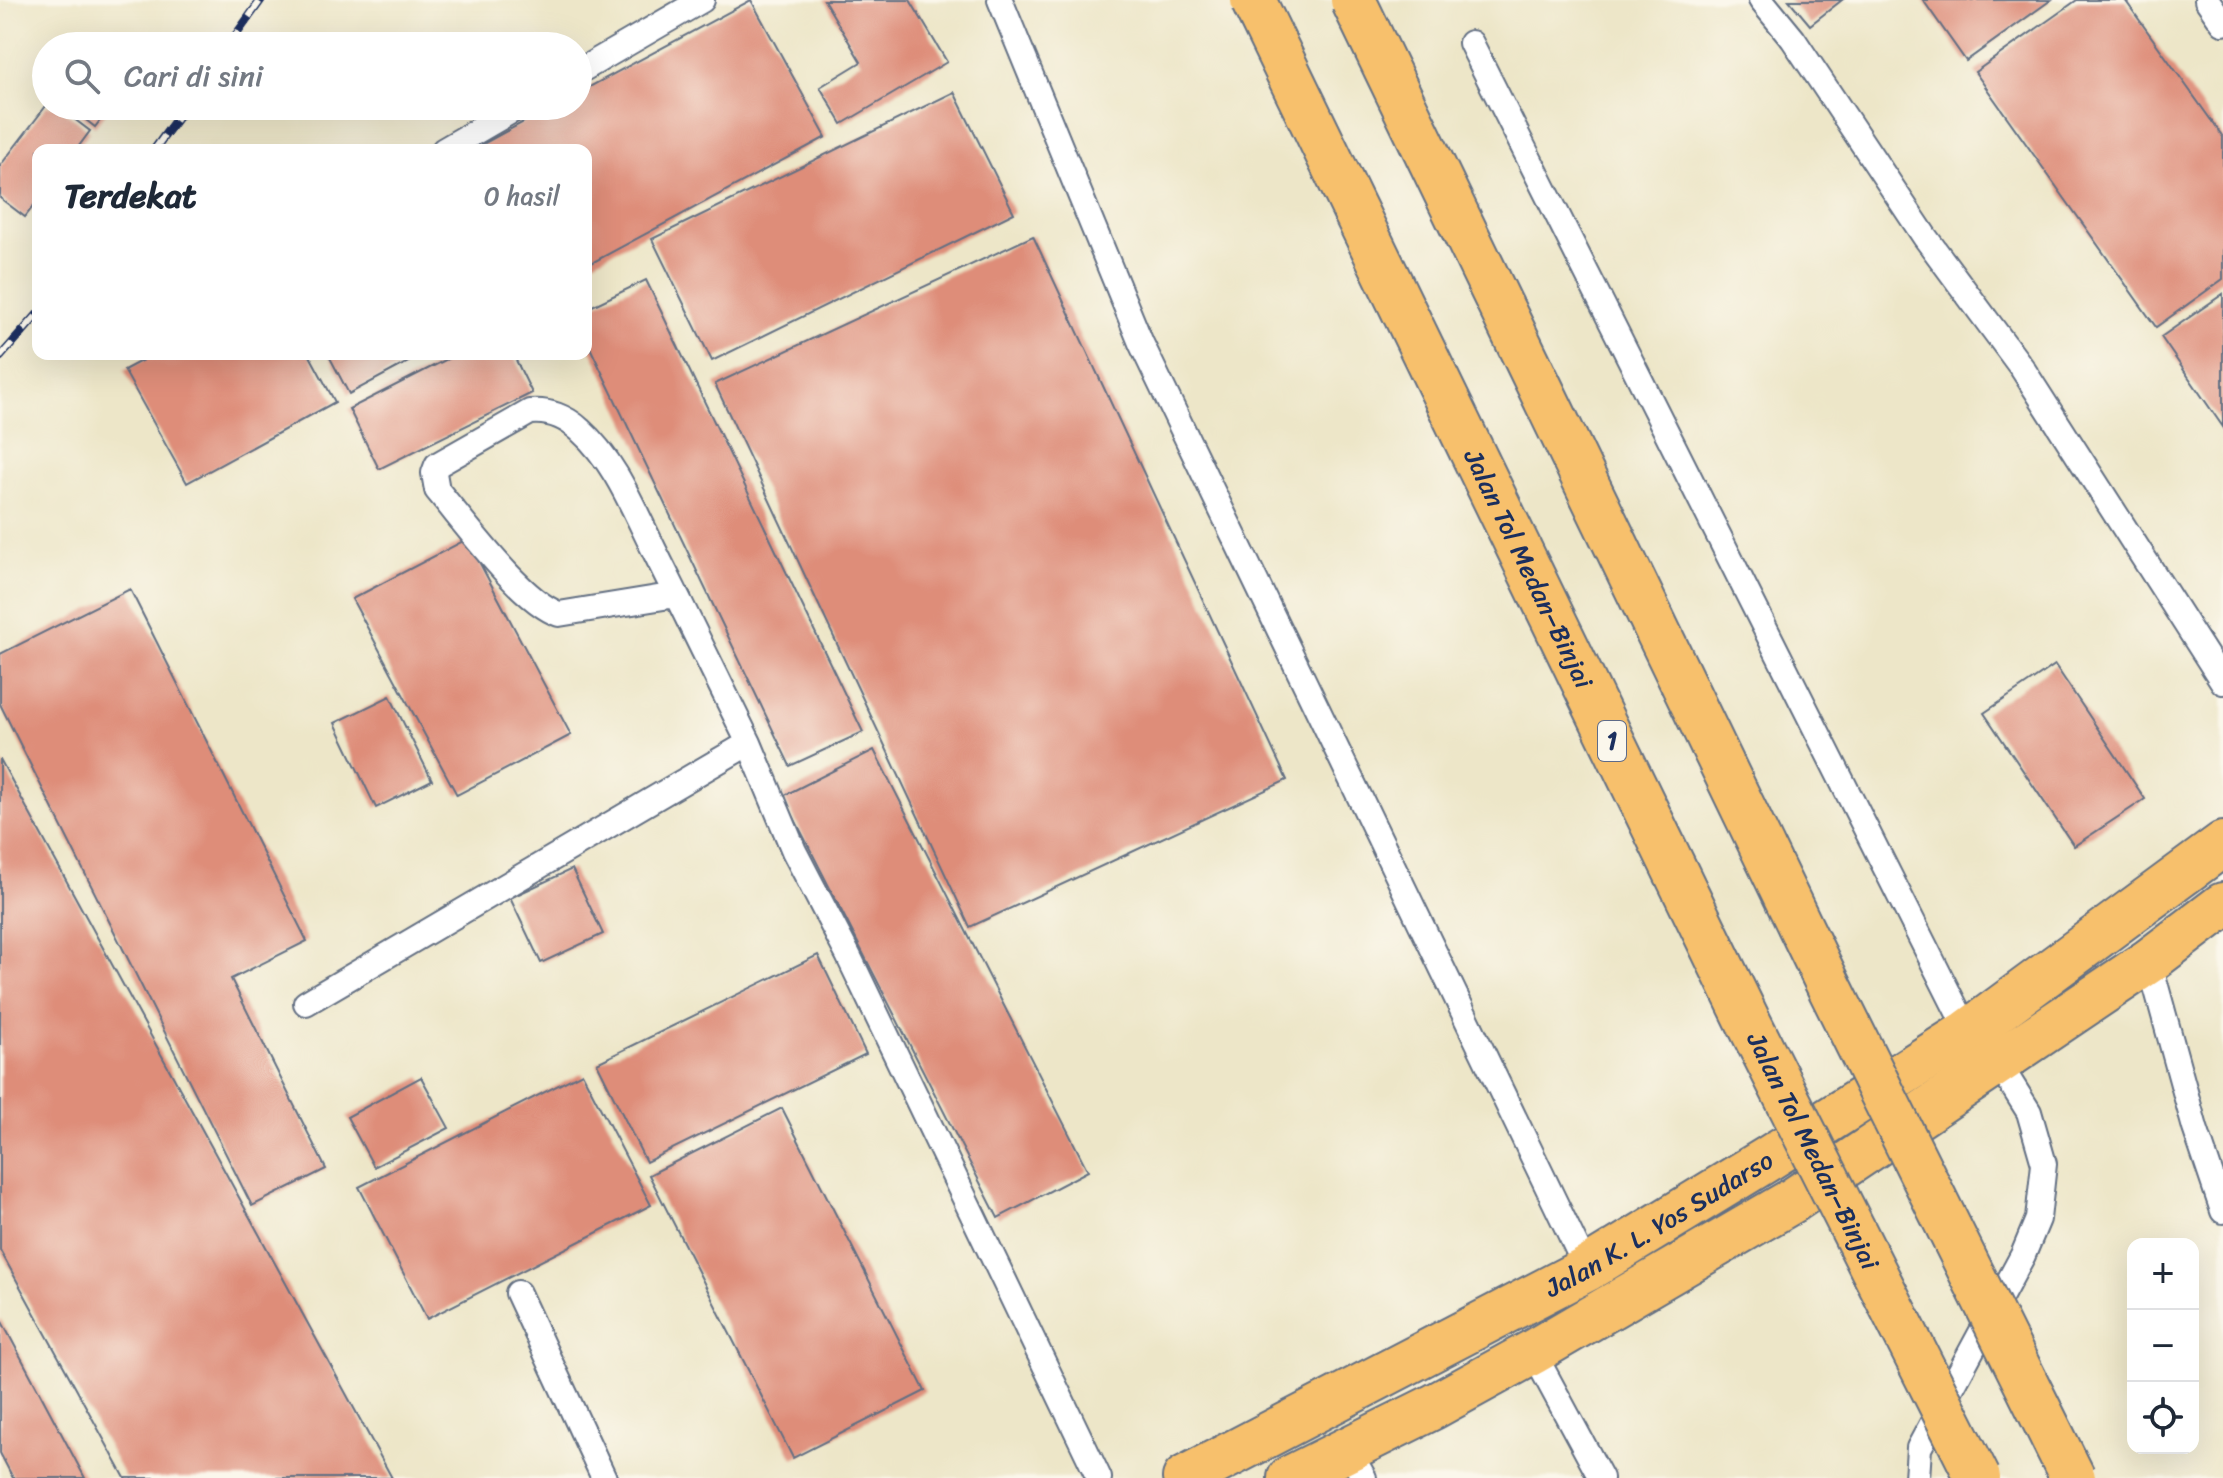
<!DOCTYPE html>
<html lang="id">
<head>
<meta charset="utf-8">
<style>
  :root { --surface:#fff; --page:#f2f2f3; --text:#1f2937; --muted:#747a83; --line:#e0e1e3 }
  body { margin:0; font-family:Sriracha,sans-serif; background:var(--page); color:var(--text) }
  .controls { position:absolute; right:24px; bottom:24px; display:grid; overflow:hidden; border-radius:16px; box-shadow:0 8px 32px #0002 }
  .controls button { width:72px; height:72px; display:grid; place-items:center; padding:0; border:0; border-bottom:2px solid var(--line); background:var(--surface); color:var(--text); font:40px sans-serif }
  .list { margin:0; padding:0; list-style:none }
  h2 { display:flex; justify-content:space-between; align-items:center; height:104px; margin:0; padding:0 32px; font-size:34px }
  h2 small { font-size:26px; font-weight:400; color:var(--muted) }
  .icon { flex:none; width:44px; height:44px; fill:none; stroke:currentColor; stroke-width:2; stroke-linecap:round; stroke-linejoin:round }
  .map { position:relative; flex:none; width:2223px; height:1478px; overflow:hidden }
  .search { position:absolute; background:var(--surface); box-shadow:0 8px 32px #0002; left:32px; top:32px; width:560px; height:88px; display:flex; align-items:center; gap:20px; box-sizing:border-box; padding:0 28px; border-radius:44px; color:var(--muted); font-size:30px }
  .panel { position:absolute; background:var(--surface); box-shadow:0 8px 32px #0002; left:32px; top:144px; width:560px; height:216px; border-radius:16px }
  .map>svg:first-child { display:block }
  .building { fill:#de8d79 }
  .lines { fill:none; stroke-linecap:round; stroke-linejoin:round }
  .service-casing { stroke:#646f83; stroke-width:28 }
  .trunk-casing { stroke:#646f83; stroke-width:48 }
  .service { stroke:#fff; stroke-width:24 }
  .trunk { stroke:#f7c06c; stroke-width:44 }
  .rail-casing { stroke:#1b2f5e; stroke-width:9 }
  .rail { stroke:#fbf7ec; stroke-width:6; stroke-dasharray:18; stroke-linecap:butt }
  .motorway-bridge-casing { stroke:#646f83; stroke-width:48; stroke-linecap:butt }
  .motorway-bridge { stroke:#f7c06c; stroke-width:44 }
  .labels { text-anchor:middle; dominant-baseline:central; stroke-width:6; stroke-linejoin:round; paint-order:stroke }
  .shield { fill:#fbf7ec; stroke:#5e6b89; stroke-width:2 }
  .shield-label { font-size:24px; font-weight:bold; fill:#1b2f5e }
  .street-label { font-size:26px; fill:#1b2f5e; stroke:#fbf7ec }
</style>
</head>
<body>
<div class="map">
<svg width="2223" height="1478" viewBox="0 0 2223 1478">
  <rect width="100%" height="100%" fill="#fbf7ec"/>
  <filter id="ink" filterUnits="userSpaceOnUse"><feTurbulence type="fractalNoise" baseFrequency=".0125" numOctaves="2"/><feDisplacementMap in="SourceGraphic" scale="16" xChannelSelector="R" yChannelSelector="G"/><feConvolveMatrix kernelMatrix="1 2 1 2 8 2 1 2 1" color-interpolation-filters="sRGB"/></filter>
  <filter id="wash" filterUnits="userSpaceOnUse"><feTurbulence type="fractalNoise" baseFrequency=".006" numOctaves="4" result="noise"/><feDisplacementMap in="SourceGraphic" scale="32" xChannelSelector="R" yChannelSelector="G"/><feGaussianBlur stdDeviation="1.8" result="paint"/><feColorMatrix in="noise" values="0 0 0 0 0 0 0 0 0 0 0 0 0 0 0 0 0 1.4 0 .05"/><feComposite in="paint" operator="in"/></filter>
  <g filter="url(#wash)">
    <rect width="100%" height="100%" fill="#ede6c8"/>
    <g id="blocks">
      <path class="building" d="M 751,0 L 826,137 L 586,266 L 586,150 L 472,150 L 553,106 L 578,106 L 578,93 Z
        M 824,0 L 910,0 L 947,62 L 842,124 L 820,87 L 861,62 Z
        M 1789,0 L 1842,0 L 1810,25 Z
        M 1923,0 L 2051,0 L 1966,61 Z
        M 2077,0 L 2125,0 L 2223,137 L 2223,279 L 2156,327 L 1975,72 Z
        M 954,92 L 1014,213 L 712,361 L 652,239 Z
        M 46,106 L 57,106 L 90,131 L 76,150 L 38,150 L 38,200 L 25,217 L 0,198 L 0,166 Z
        M 68,106 L 111,106 L 95,127 Z
        M 1033,236 L 1287,780 L 970,927 L 715,384 Z
        M 646,280 L 863,732 L 790,766 L 586,339 L 586,309 Z
        M 2223,294 L 2223,427 L 2161,337 Z
        M 154,354 L 309,354 L 335,402 L 187,483 L 124,370 Z
        M 328,354 L 423,354 L 349,394 Z
        M 457,354 L 513,354 L 532,393 L 379,469 L 349,409 Z
        M 467,539 L 571,735 L 457,795 L 352,599 Z
        M 130,589 L 307,941 L 231,979 L 326,1169 L 252,1206 L 0,704 L 0,654 Z
        M 2055,665 L 2145,799 L 2074,846 L 1984,713 Z
        M 390,696 L 432,780 L 376,808 L 335,723 Z
        M 874,750 L 1088,1171 L 998,1218 L 783,796 Z
        M 0,759 L 392,1478 L 125,1478 L 0,1250 Z
        M 572,869 L 603,934 L 541,963 L 510,898 Z
        M 818,955 L 866,1054 L 646,1162 L 597,1063 Z
        M 582,1073 L 651,1205 L 427,1319 L 359,1187 Z
        M 421,1077 L 449,1128 L 374,1167 L 347,1117 Z
        M 782,1108 L 925,1391 L 793,1458 L 649,1175 Z
        M 0,1318 L 85,1478 L 13,1478 L 0,1453 Z"/>
    </g>
  </g>
  <g filter="url(#ink)">
    <use href="#blocks" fill-opacity="0" stroke="#646f83" stroke-width="2"/>
    <g class="lines">
      <g class="service-casing">
        <path id="service" d="M 1000,0 L 1141,343 L 1587,1269
          M 1761,0 L 1793,39 L 1925,237 L 2022,368 L 2223,682
          M 2207,0 L 2223,23
          M 1471,43 L 1968,1032
          M 578,72 L 702,0
          M 444,150 L 520,106
          M 676,595 L 559,614 C 521,601 465,523 437,490 L 434,473 L 437,465 L 530,412 C 548,410 566,417 580,430 C 615,461 633,508 654,550 C 686,614 717,678 749,743
          M 2149,961 L 2195,1128 L 2223,1211
          M 306,1003 L 749,743 L 794,851 L 848,955 L 1099,1478
          M 518,1293 L 604,1478
          M 1533,1352 L 1601,1478
          M 1347,1448 L 1364,1478
          M 1917,1478 L 1919,1448 L 2023,1255 L 2038,1219 L 2044,1164 L 2029,1112 L 1999,1064"/>
      </g>
      <g class="trunk-casing">
        <g id="trunk">
          <path id="s1" d="M 1185,1478 L 1587,1269 L 1769,1158 L 1968,1032 L 2223,844"/>
          <path d="M 1290,1478 L 1433,1407 L 1533,1352 L 1792,1201 L 2149,961 L 2223,905"/>
        </g>
      </g>
      <use href="#service" class="service"/>
      <use href="#trunk" class="trunk"/>
      <g class="rail-casing">
        <path id="rail" d="M 228,46 L 261,0
          M 154,150 L 186,106
          M 0,357 L 38,314"/>
      </g>
      <use href="#rail" class="rail"/>
      <g class="motorway-bridge-casing">
        <g id="motorway-bridge">
          <path id="s2" d="M 1253,0 L 1749,1023 L 1978,1478"/>
          <path d="M 1353,0 L 1829,986 L 2073,1478"/>
        </g>
      </g>
      <use href="#motorway-bridge" class="motorway-bridge"/>
    </g>
  </g>
  <g class="labels">
    <rect class="shield" x="1598" y="721" width="28" height="40" rx="6"/>
    <g class="shield-label">
      <text x="1612" y="741">1</text>
    </g>
    <g class="street-label">
      <text stroke="none"><textPath href="#s2" startOffset="632">Jalan Tol Medan–Binjai</textPath></text>
      <text stroke="none"><textPath href="#s2" startOffset="1280">Jalan Tol Medan–Binjai</textPath></text>
      <text stroke="none"><textPath href="#s1" startOffset="538">Jalan K. L. Yos Sudarso</textPath></text>
    </g>
  </g>
</svg>
<div class="controls">
<button>+</button>
<button>−</button>
<button><svg class="icon" aria-label="locate" viewBox="0 0 24 24"><circle cx="12" cy="12" r="6"/><path d="M12 2v4M12 18v4M2 12h4M18 12h4"/></svg></button>
</div>
<div class="search"><svg class="icon" aria-label="search" viewBox="0 0 24 24"><circle cx="10" cy="10" r="6"/><path d="M15 15l6 6"/></svg>Cari di sini</div>
<section class="panel">
<h2>Terdekat<small>0 hasil</small></h2>
<ul class="list">
</ul>
</section>
</div>
</body>
</html>
